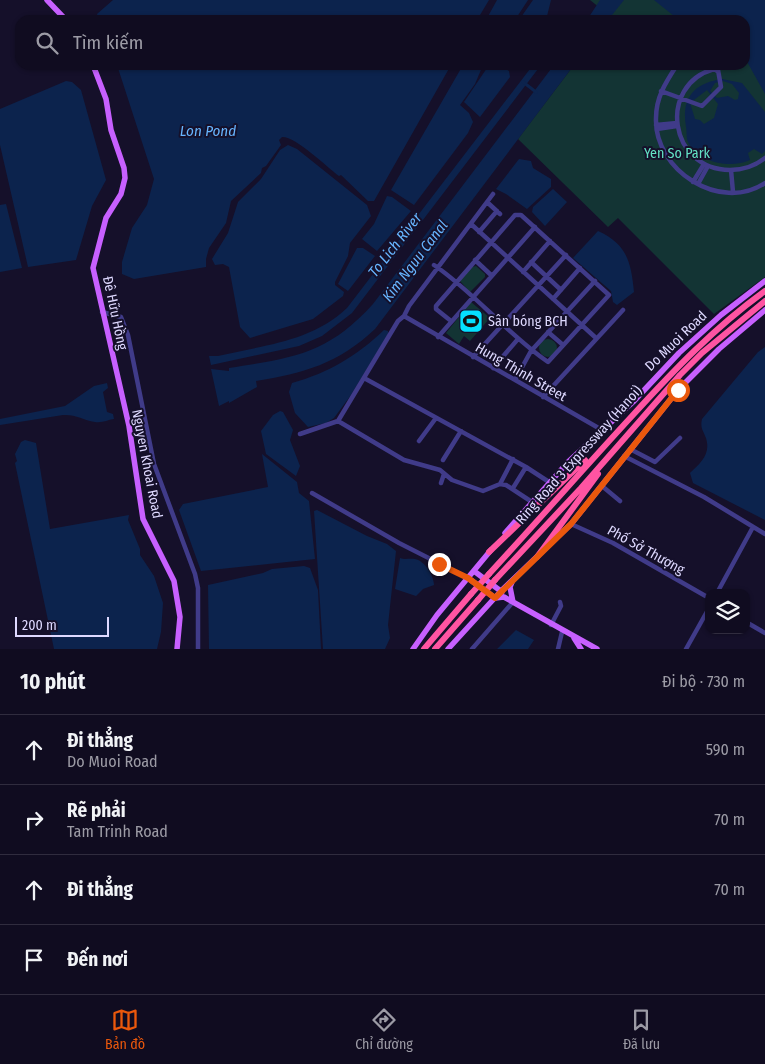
<!DOCTYPE html>
<html lang="vi">
<head>
<meta charset="utf-8">
<style>
  :root { --surface:#100c20; --page:#1e1a2d; --text:#f1f3f6; --muted:#9c9ba5; --line:#302c3e; --accent:#ea580c }
  body { margin:0; font-family:"Fira Sans Condensed",sans-serif; background:var(--page); color:var(--text) }
  .controls { position:absolute; right:15px; bottom:15px; display:grid; overflow:hidden; border-radius:10px; box-shadow:0 1px 4px #0004 }
  .controls button { width:45px; height:45px; display:grid; place-items:center; padding:0; border:0; border-bottom:1px solid var(--line); background:var(--surface); color:var(--text); font:25px sans-serif }
  .scale { position:absolute; left:15px; bottom:12px; width:94px; box-sizing:border-box; padding-left:5px; border:2px solid #ded9ff; border-top:0; font-size:14px; line-height:18px; white-space:nowrap; color:#ded9ff; -webkit-text-stroke:4px #15102a; paint-order:stroke }
  .stop { position:absolute; width:15px; height:15px; margin:-11px; border:4px solid #ea580c; border-radius:50%; background:#fff }
  .stop.end { background:#ea580c; border-color:#fff; box-shadow:0 1px 5px #0008 }
  .list { margin:0; padding:0; list-style:none }
  h2 { display:flex; justify-content:space-between; align-items:center; height:65px; margin:0; padding:0 20px; font-size:21px }
  h2 small { font-size:16px; font-weight:400; color:var(--muted) }
  .list li { display:grid; grid-template-columns:32px 1fr auto; gap:15px; align-items:center; box-sizing:border-box; height:70px; padding:0 20px; border-top:1px solid var(--line) }
  .list b { display:block; font-size:19px; white-space:nowrap }
  .list p { margin:0; font-size:16px; white-space:nowrap; color:var(--muted) }
  .list em { font-size:16px; font-style:normal; color:var(--muted) }
  .icon { flex:none; width:28px; height:28px; fill:none; stroke:currentColor; stroke-width:2; stroke-linecap:round; stroke-linejoin:round }
  .map { position:relative; flex:none; width:765px; height:649px; overflow:hidden }
  .search { position:absolute; background:var(--surface); box-shadow:0 1px 4px #0004; left:15px; right:15px; top:15px; height:55px; display:flex; align-items:center; gap:12px; box-sizing:border-box; padding:0 18px; border-radius:15px; color:var(--muted); font-size:19px }
  .sheet { height:345px; background:var(--surface) }
  nav { display:flex; justify-content:space-around; align-items:center; box-sizing:border-box; height:70px; border-top:1px solid var(--line); background:var(--surface); font-size:14px; color:var(--muted) }
  nav a { display:grid; justify-items:center; gap:2px }
  nav .on { color:var(--accent) }
  .map>svg:first-child { display:block }
  .green { fill:#133434 }
  .water { fill:#0c234d; fill-rule:evenodd }
  .lines { fill:none; stroke-linecap:round; stroke-linejoin:round }
  .canal { stroke:#0c234d; stroke-width:3 }
  .minor { stroke:#403b89; stroke-width:4.5 }
  .major { stroke:#c760ff; stroke-width:5.5 }
  .highway { stroke:#ff54a2; stroke-width:6 }
  .highway-bridge { stroke:#ff54a2; stroke-width:6 }
  .route { stroke:#ea580c; stroke-width:6 }
  .labels { text-anchor:middle; dominant-baseline:central; stroke-width:4; stroke-linejoin:round; paint-order:stroke }
  .park-label { font-size:14px; fill:#63e1c5; stroke:#15102a }
  .street-label { font-size:14px; fill:#ded9ff; stroke:#15102a }
  .poi-label { font-size:14px; fill:#ded9ff; stroke:#15102a; text-anchor:start }
  .water-label { font-size:15px; font-style:italic; fill:#67b5ff; stroke:#15102a }
</style>
</head>
<body>
<div class="map">
<svg width="765" height="649" viewBox="0 0 765 649">
  <rect width="100%" height="100%" fill="#15102a"/>
  <path class="green" d="M 590,0 L 765,0 L 765,277 L 714,314 L 618,218 L 608,227 L 518,139 L 574,65 L 745,65 L 745,20 L 607,20 L 610,16 Z
    M 476,266 L 485,274 L 485,277 L 470,292 L 460,281 L 472,267 Z
    M 471,302 L 490,318 L 470,341 L 464,336 L 459,344 L 446,333 Z
    M539 348a9 9 0 1 1 18 0a9 9 0 1 1-18 0Z"/>
  <path class="water" d="M 113,0 L 489,0 L 477,20 L 99,20 L 97,14 Z
    M 497,0 L 528,0 L 515,20 L 486,20 Z
    M 533,0 L 551,0 L 546,20 L 519,20 Z
    M 600,0 L 624,0 L 608,20 L 587,20 Z
    M 654,0 L 765,0 L 765,94 L 745,58 L 745,20 L 679,20 Z
    M 117,65 L 451,65 L 374,201 L 368,201 L 341,175 L 339,176 C 327,167 295,136 282,137 L 279,140 L 281,145 L 266,166 L 262,168 L 261,173 L 231,201 L 226,223 L 209,248 L 206,259 L 206,267 L 134,279 L 122,274 L 122,262 L 132,228 L 147,205 L 154,179 Z
    M 463,65 L 483,65 L 475,84 L 460,105 L 469,113 L 473,122 L 468,133 L 414,205 L 391,190 Z
    M 489,65 L 499,65 L 509,71 L 510,77 L 480,117 L 464,102 Z
    M 533,65 L 541,65 L 352,313 L 322,336 L 299,346 L 211,365 L 209,356 L 218,356 C 264,345 311,342 347,308 Z
    M 554,65 L 574,65 L 375,329 C 338,364 304,373 256,381 L 257,387 L 229,403 L 229,401 L 219,406 L 211,369 L 229,371 L 229,368 C 293,358 328,354 373,304 Z
    M 722,79 L 742,83 L 765,112 L 765,151 L 762,154 L 754,149 L 748,153 L 750,160 C 731,169 699,163 688,142 C 686,138 687,131 686,127 C 681,98 694,83 722,79 ZM 723,81 L 732,84 L 739,93 L 738,99 L 735,100 L 728,96 L 717,98 L 710,91 L 715,83 ZM 707,90 L 718,104 L 714,118 L 704,124 L 700,120 L 695,119 L 690,103 Z
    M 66,81 L 72,82 L 81,90 L 106,180 L 92,206 L 76,260 L 28,267 L 0,145 L 0,109 Z
    M 288,145 L 297,149 L 367,205 L 371,216 L 350,243 L 348,256 L 335,282 L 335,285 L 344,292 L 343,296 L 313,319 L 250,338 L 240,327 L 229,267 L 223,264 L 215,265 L 212,259 L 228,233 L 238,202 L 261,179 L 280,150 Z
    M 519,159 L 531,161 L 533,168 L 551,179 L 551,187 L 527,209 L 506,194 L 496,189 Z
    M 553,189 L 567,202 L 545,226 L 532,212 L 533,207 Z
    M 387,196 L 392,197 L 411,211 L 377,251 L 362,239 L 374,224 Z
    M 6,204 L 22,268 L 0,272 L 0,205 Z
    M 598,231 C 627,244 631,262 634,292 L 617,305 L 613,302 L 611,291 L 573,258 Z
    M 357,248 L 363,248 L 375,256 L 348,291 L 338,284 Z
    M 384,330 L 388,331 L 388,334 L 351,395 L 334,418 L 326,423 L 308,427 L 295,413 L 289,392 L 292,383 C 328,373 357,356 384,330 Z
    M 765,347 L 765,520 L 693,483 L 690,473 C 701,463 711,454 706,438 C 703,430 700,428 702,419 L 758,352 Z
    M 107,383 L 108,388 L 103,392 L 107,412 L 113,414 L 114,419 C 107,420 103,423 95,422 C 83,420 75,414 63,415 L 0,425 L 0,419 L 65,406 L 94,386 Z
    M 280,411 L 283,412 L 293,430 L 290,440 L 300,466 L 296,476 L 266,454 L 261,431 L 273,415 Z
    M 25,440 L 36,443 L 50,529 L 129,515 L 128,520 L 140,549 L 140,555 L 154,576 L 163,603 L 161,632 L 157,649 L 54,649 L 15,463 L 17,461 L 15,454 L 21,442 Z
    M 262,454 L 297,482 L 299,493 L 309,501 L 315,559 L 201,571 L 179,510 L 183,504 L 268,487 Z
    M 317,510 L 367,536 L 387,544 L 396,551 L 388,625 L 390,638 L 385,649 L 323,649 L 314,511 Z
    M 400,558 C 406,560 408,558 415,559 C 425,561 434,576 434,585 L 423,589 L 416,596 L 395,589 Z
    M 304,566 L 310,568 L 318,590 L 321,649 L 209,649 L 208,585 L 263,573 L 272,569 Z
    M 516,630 L 534,640 L 528,649 L 497,649 Z"/>
  <g class="lines">
    <path class="canal" d="M 523,82 L 536,92"/>
    <path class="minor" d="M 677,65 C 666,82 656,97 656,118 C 654,170 720,213 765,183
      M 714,65 L 714,69 L 717,71 L 720,65
      M 714,69 C 657,85 669,170 730,170 C 743,170 754,167 765,158
      M 661,91 L 702,106 L 721,87 L 718,70
      M 656,125 L 677,123
      M 657,129 L 677,126
      M 731,170 L 733,192
      M 693,182 L 704,164
      M 698,184 L 708,166
      M 487,202 L 500,214
      M 471,224 L 596,338
      M 479,232 L 497,211
      M 475,260 L 491,275
      M 531,262 L 561,290
      M 434,265 C 475,293 507,334 548,362 L 609,295 L 521,215 L 515,215 L 436,306 L 436,309 L 451,321
      M 523,272 L 550,241
      M 553,299 L 580,268
      M 102,312 L 121,317 L 128,335 L 154,464 L 195,574 L 198,588 L 198,649
      M 404,316 L 602,430
      M 548,332 L 563,345
      M 438,337 L 535,227
      M 473,357 L 566,255
      M 493,368 L 518,339
      M 364,378 L 526,467 L 513,488
      M 515,380 L 531,351 L 595,281
      M 543,397 L 623,310
      M 338,421 L 398,321 L 404,316 L 409,306 L 493,194
      M 300,434 L 338,421 L 404,460 L 440,470 L 452,480 L 483,491 L 500,484 L 506,485 L 532,502
      M 419,441 L 436,418
      M 630,449 L 655,462 L 680,438
      M 624,456 L 704,497 L 765,534
      M 443,460 L 461,431
      M 526,467 L 549,482
      M 441,483 L 444,474
      M 500,484 L 513,459
      M 602,486 L 620,501
      M 312,493 L 399,543 L 468,578
      M 571,524 L 613,543 L 709,598
      M 717,593 L 753,527
      M 746,622 L 765,633
      M 551,625 L 561,606 L 560,602
      M 472,649 L 513,602
      M 558,649 L 562,632
      M 686,649 L 709,608"/>
    <path class="major" d="M 47,0 L 66,20
      M 93,65 L 106,99 L 111,130 L 124,168 L 125,178 L 121,194 L 106,218 L 93,268 L 129,426 L 143,519 L 174,581 L 180,617 L 177,649
      M 505,533 L 568,462 L 633,402 L 679,353 L 721,315 L 765,281
      M 474,571 L 502,592
      M 468,578 L 495,598 L 504,597 L 597,649
      M 512,582 L 510,587 L 513,602
      M 574,638 L 581,649
      M 413,649 L 437,615 L 491,550
      M 448,649 L 501,591 L 571,524 L 678,390 L 719,349 L 765,310"/>
    <path class="highway" d="M 489,552 L 585,460
      M 537,557 L 598,474
      M 489,574 C 537,522 584,468 632,416 C 675,369 714,328 765,291
      M 495,580 L 581,488 L 680,375 L 702,353 L 765,301
      M 424,649 L 471,594
      M 435,649 L 478,600"/>
    <path class="highway-bridge" d="M 471,594 L 489,574
      M 478,600 L 495,580"/>
  </g>
  <g class="lines">
    <path class="route" d="M 439,564 L 468,578 L 495,598 L 571,524 L 678,390"/>
  </g>
  <defs>
    <g id="stadium-square" transform="scale(1.25)"><rect x="-9" y="-9" width="18" height="18" rx="4" fill="#05e0ff" stroke="#15102a"/><path d="M0-5a6.5 5 0 1 0 0 10a6.5 5 0 1 0 0-10ZM-3.5-1.8h7v3.6h-7Z" fill="#111"/></g>
  </defs>
  <g fill-rule="evenodd">
    <use href="#stadium-square" x="471" y="321"/>
  </g>
  <g class="labels">
    <g class="park-label">
      <text x="677" y="153">Yen So Park</text>
    </g>
    <g class="street-label">
      <text transform="translate(115 313) rotate(78)">Đê Hữu Hồng</text>
      <text transform="translate(676 341) rotate(-44)">Do Muoi Road</text>
      <text transform="translate(521 372) rotate(30)">Hung Thinh Street</text>
      <text transform="translate(579 455) rotate(-48)">Ring Road 3 Expressway (Hanoi)</text>
      <text transform="translate(147 464) rotate(79)">Nguyen Khoai Road</text>
      <text transform="translate(646 550) rotate(29)">Phố Sở Thượng</text>
    </g>
    <g class="poi-label">
      <text x="488" y="321">Sân bóng BCH</text>
    </g>
    <g class="water-label">
      <text x="208" y="131">Lon Pond</text>
      <text transform="translate(395 245) rotate(-52)">To Lich River</text>
      <text transform="translate(415 261) rotate(-53)">Kim Nguu Canal</text>
    </g>
  </g>
</svg>
<div class="controls">
<button><svg class="icon" aria-label="layers" viewBox="0 0 24 24"><path d="M12 4l9 5-9 5-9-5zM3 14l9 5 9-5"/></svg></button>
</div>
<div class="scale">200 m</div>
<div class="stop" style="left:678px;top:390px"></div>
<div class="stop end" style="left:439px;top:564px"></div>
<div class="search"><svg class="icon" aria-label="search" viewBox="0 0 24 24"><circle cx="10" cy="10" r="6"/><path d="M15 15l6 6"/></svg>Tìm kiếm</div>
</div>
<section class="sheet">
<h2>10 phút<small>Đi bộ · 730 m</small></h2>
<ul class="list">
<li><svg class="icon" aria-label="ahead" viewBox="0 0 24 24"><path d="M12 20V5M6 11l6-6 6 6"/></svg><div><b>Đi thẳng</b><p>Do Muoi Road</p></div><em>590 m</em></li>
<li><svg class="icon" aria-label="right" viewBox="0 0 24 24"><path d="M7 20v-9h11M14 6l5 5-5 5"/></svg><div><b>Rẽ phải</b><p>Tam Trinh Road</p></div><em>70 m</em></li>
<li><svg class="icon" aria-label="ahead" viewBox="0 0 24 24"><path d="M12 20V5M6 11l6-6 6 6"/></svg><div><b>Đi thẳng</b></div><em>70 m</em></li>
<li><svg class="icon" aria-label="arrive" viewBox="0 0 24 24"><path d="M6 21V4h12l-3 4 3 4H6"/></svg><div><b>Đến nơi</b></div></li>
</ul>
</section>
<nav>
<a class="on"><svg class="icon" aria-label="map" viewBox="0 0 24 24"><path d="M3 6l6-2 6 2 6-2v14l-6 2-6-2-6 2zM9 4v14M15 6v14"/></svg>Bản đồ</a>
<a><svg class="icon" aria-label="directions" viewBox="0 0 24 24"><path d="M12 3l9 9-9 9-9-9zM9 14v-3h6M13 9l2 2-2 2"/></svg>Chỉ đường</a>
<a><svg class="icon" aria-label="saved" viewBox="0 0 24 24"><path d="M7 4h10v16l-5-4-5 4z"/></svg>Đã lưu</a>
</nav>
</body>
</html>
